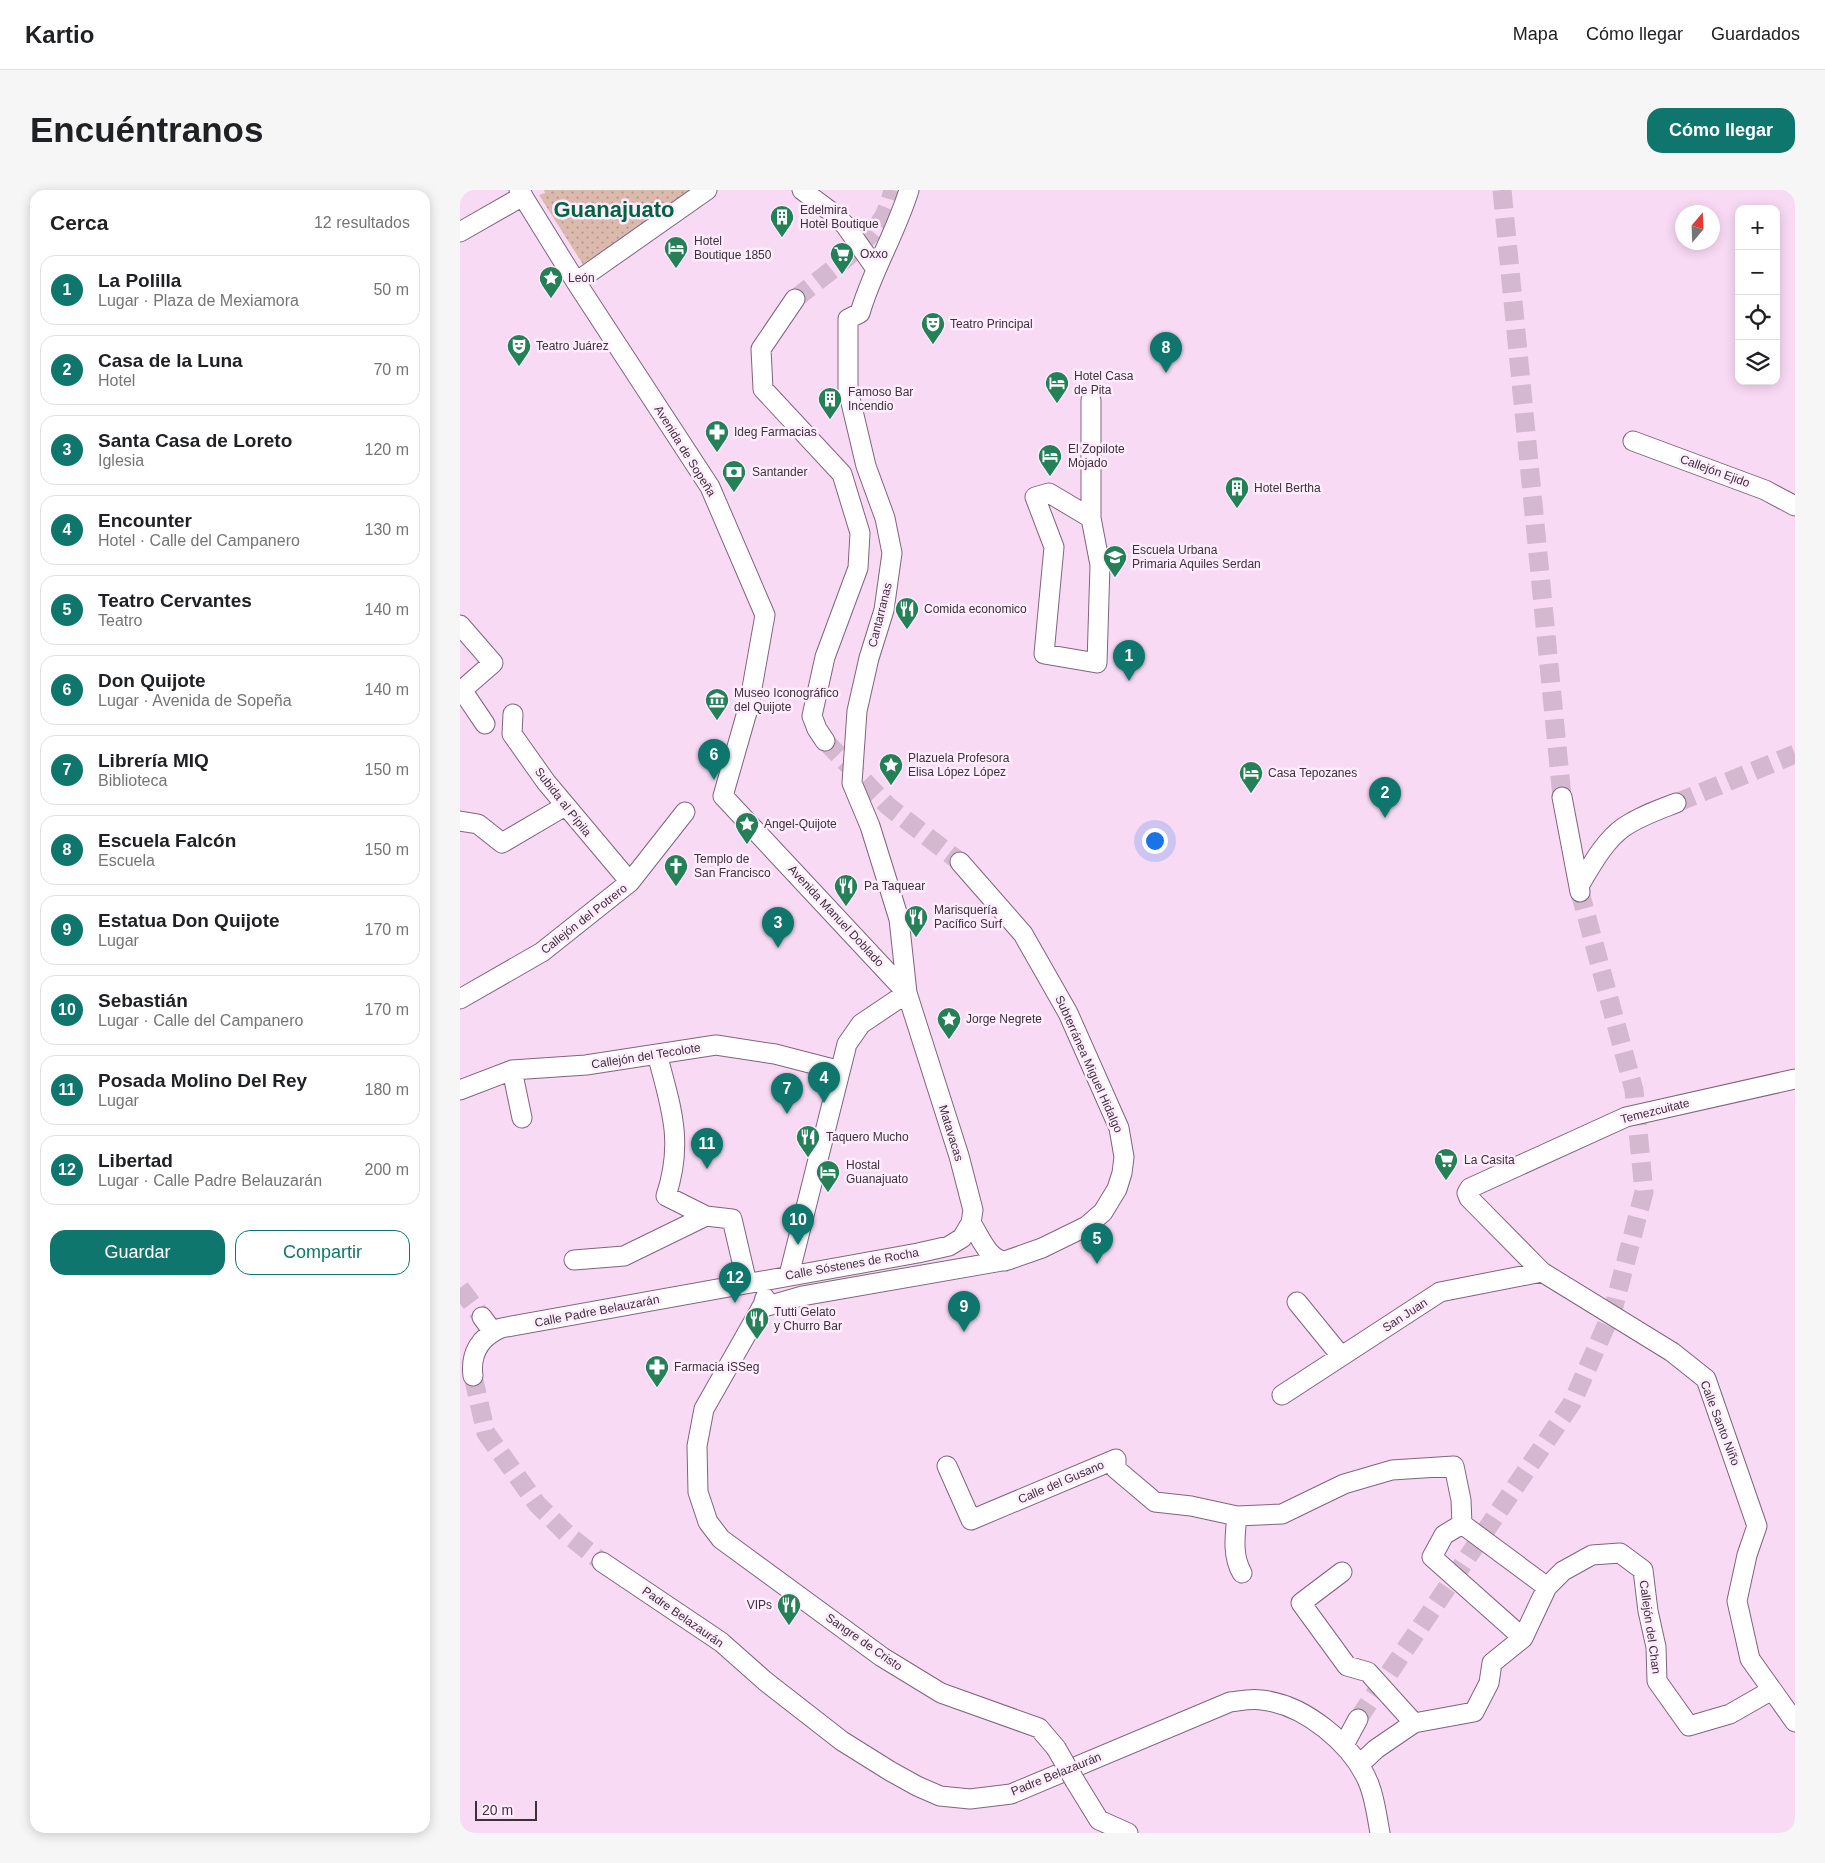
<!DOCTYPE html>
<html lang="es">
<head>
<meta charset="utf-8">
<style>
  :root { --surface:#fff; --page:#f6f6f6; --text:#202124; --muted:#757577; --line:#e0e0e0; --accent:#0f766e }
  body { margin:0; font-family:Arial,sans-serif; background:var(--page); color:var(--text) }
  .controls { position:absolute; right:15px; top:15px; display:grid; overflow:hidden; border-radius:10px; box-shadow:0 2px 12px #0003 }
  .controls button { width:45px; height:45px; display:grid; place-items:center; padding:0; border:0; border-bottom:1px solid var(--line); background:var(--surface); color:var(--text); font:25px sans-serif }
  .compass { position:absolute; left:1215px; top:15px; width:45px; height:45px; border-radius:50%; background:var(--surface); box-shadow:0 2px 12px #0003; rotate:19deg }
  .scale { position:absolute; left:15px; bottom:12px; width:62px; box-sizing:border-box; padding-left:5px; border:2px solid #3d313c; border-top:0; font-size:14px; line-height:18px; white-space:nowrap; color:#3d313c; -webkit-text-stroke:4px #ffecfc; paint-order:stroke }
  .you { position:absolute; left:694px; top:650px; width:18px; height:18px; margin:-12px; border:4px solid #fff; border-radius:50%; background:#1a73e8; box-shadow:0 0 0 8px #1a73e833 }
  .badge { display:grid; place-items:center; width:32px; height:32px; border-radius:50%; background:var(--accent); color:#fff; font-size:16px; font-weight:700 }
  .pin { position:absolute; translate:-50% -41px; filter:drop-shadow(0 1px 2px #0008) }
  .pin::after { content:''; position:absolute; top:26px; width:18px; height:15px; background:inherit; clip-path:polygon(0 0,100% 0,50% 100%) }
  .list { margin:0; padding:0; list-style:none }
  h2 { display:flex; justify-content:space-between; align-items:center; height:65px; margin:0; padding:0 20px; font-size:21px }
  h2 small { font-size:16px; font-weight:400; color:var(--muted) }
  .list li { display:grid; grid-template-columns:32px 1fr auto; gap:15px; align-items:center; box-sizing:border-box; height:70px; margin:0 10px 10px; padding:0 10px; border:1px solid var(--line); border-radius:15px }
  .list b { display:block; font-size:19px; white-space:nowrap }
  .list p { margin:0; font-size:16px; white-space:nowrap; color:var(--muted) }
  .list em { font-size:16px; font-style:normal; color:var(--muted) }
  .actions { display:flex; gap:10px; padding:15px 20px }
  .actions a { flex:1; padding:11px 0; border:1px solid var(--accent); border-radius:15px; text-align:center; font-size:18px; color:var(--accent) }
  .actions .main { background:var(--accent); color:#fff }
  .icon { flex:none; width:28px; height:28px; fill:none; stroke:currentColor; stroke-width:2; stroke-linecap:round; stroke-linejoin:round }
  .map { position:relative; flex:none; width:1335px; height:1643px; overflow:hidden; border-radius:15px }
  header { display:flex; align-items:center; gap:30px; box-sizing:border-box; height:70px; padding:0 25px; background:var(--surface); border-bottom:1px solid var(--line) }
  header strong { font-size:24px }
  nav { display:flex; gap:28px; margin-inline-start:auto; font-size:18px }
  .intro { display:flex; align-items:center; justify-content:space-between; box-sizing:border-box; height:120px; padding:0 30px }
  h1 { margin:0; font-size:35px }
  .button { padding:12px 22px; border-radius:15px; background:var(--accent); color:#fff; font-size:18px; font-weight:700 }
  main { display:flex; gap:30px; padding:0 30px }
  aside { flex:1; background:var(--surface); border-radius:15px; box-shadow:0 2px 12px #0003 }
  .map>svg:first-child { display:block }
  .grass { fill:url(#grass-dots) }
  .lines { fill:none; stroke-linecap:round; stroke-linejoin:round }
  .street-tunnel { stroke:#d3b8d0; stroke-width:19; stroke-dasharray:19 9; stroke-linecap:butt }
  .street-casing { stroke:#80647c; stroke-width:21 }
  .street { stroke:#fff; stroke-width:19 }
  .street-bridge-casing { stroke:#80647c; stroke-width:21; stroke-linecap:butt }
  .street-bridge { stroke:#fff; stroke-width:19 }
  .labels { text-anchor:middle; dominant-baseline:central; stroke-width:5; stroke-linejoin:round; paint-order:stroke }
  .poi-label { font-size:12px; fill:#3d313c; stroke:#ffecfc; text-anchor:start }
  .street-label { font-size:12px; fill:#3d313c; stroke:#ffecfc }
  .town-label { font-size:22px; font-weight:bold; fill:#01633f; stroke:#ffecfc }
</style>
</head>
<body>
<header>
<strong>Kartio</strong>
<nav><a>Mapa</a><a>Cómo llegar</a><a>Guardados</a></nav>
</header>
<div class="intro"><h1>Encuéntranos</h1><a class="button">Cómo llegar</a></div>
<main>
<aside>
<h2>Cerca<small>12 resultados</small></h2>
<ul class="list">
<li><span class="badge">1</span><div><b>La Polilla</b><p>Lugar · Plaza de Mexiamora</p></div><em>50 m</em></li>
<li><span class="badge">2</span><div><b>Casa de la Luna</b><p>Hotel</p></div><em>70 m</em></li>
<li><span class="badge">3</span><div><b>Santa Casa de Loreto</b><p>Iglesia</p></div><em>120 m</em></li>
<li><span class="badge">4</span><div><b>Encounter</b><p>Hotel · Calle del Campanero</p></div><em>130 m</em></li>
<li><span class="badge">5</span><div><b>Teatro Cervantes</b><p>Teatro</p></div><em>140 m</em></li>
<li><span class="badge">6</span><div><b>Don Quijote</b><p>Lugar · Avenida de Sopeña</p></div><em>140 m</em></li>
<li><span class="badge">7</span><div><b>Librería MIQ</b><p>Biblioteca</p></div><em>150 m</em></li>
<li><span class="badge">8</span><div><b>Escuela Falcón</b><p>Escuela</p></div><em>150 m</em></li>
<li><span class="badge">9</span><div><b>Estatua Don Quijote</b><p>Lugar</p></div><em>170 m</em></li>
<li><span class="badge">10</span><div><b>Sebastián</b><p>Lugar · Calle del Campanero</p></div><em>170 m</em></li>
<li><span class="badge">11</span><div><b>Posada Molino Del Rey</b><p>Lugar</p></div><em>180 m</em></li>
<li><span class="badge">12</span><div><b>Libertad</b><p>Lugar · Calle Padre Belauzarán</p></div><em>200 m</em></li>
</ul>
<div class="actions"><a class="main">Guardar</a><a>Compartir</a></div>
</aside>
<div class="map">
<svg width="1335" height="1643" viewBox="0 0 1335 1643">
  <defs>
    <pattern id="grass-dots" width="8" height="8" patternUnits="userSpaceOnUse" patternTransform="scale(1.25)"><rect width="8" height="8" fill="#dcb9ad"/><path d="M2 2h.1M6 6h.1" fill="none" stroke="#b4978e" stroke-width="1.8" stroke-linecap="round"/></pattern>
  </defs>
  <rect width="100%" height="100%" fill="#f9daf5"/>
  <path class="grass" d="M 84,0 L 235,0 L 124,76 L 79,5 L 85,3 Z"/>
  <g class="lines">
    <path class="street-tunnel" d="M 1042,0 L 1102,607
      M 335,109 C 363,86 396,64 418,35 C 426,25 430,12 433,0
      M 365,551 L 428,616 L 500,672
      M 1216,613 L 1335,564
      M 0,1098 L 22,1127
      M 13,1186 L 26,1243 L 77,1314 L 108,1345 L 142,1372
      M 898,1529 L 1112,1213 L 1153,1120 L 1184,1002 L 1174,900 L 1121,706"/>
    <g class="street-casing">
      <path id="street" d="M 59,0 L 116,92 L 250,297 L 305,425 L 289,515 L 263,606 L 447,803
        M 342,0 L 370,21 L 385,35 L 416,79
        M 0,42 L 63,6
        M 116,92 L 247,0
        M 335,109 L 301,159 L 303,199 L 382,284 L 400,343 L 398,378 L 365,467 L 352,526 L 357,539 L 365,551
        M 631,210 L 631,328
        M 1173,251 L 1305,300 L 1335,316
        M 589,303 L 631,328 L 640,375 L 637,473 L 584,464 L 594,357 L 575,307 Z
        M 0,435 L 33,473 L 2,500 L 25,534
        M 53,524 L 52,544 L 86,592 L 170,692
        M 1102,607 L 1120,702
        M 0,631 L 18,634 L 42,653 L 105,616
        M 1119,696 C 1131,676 1144,651 1164,637 C 1180,626 1198,620 1216,613
        M 0,809 L 82,762 L 170,692 L 225,622
        M 197,864 C 211,917 224,952 206,1006 L 246,1026 L 272,1029 L 287,1093
        M 52,880 L 62,928
        M 1335,889 L 1166,927 L 1010,998 L 1007,1003 L 1009,1008 L 1082,1082 L 1212,1162 L 1246,1189 L 1297,1336 L 1287,1365 L 1277,1411 L 1290,1469 L 1335,1532
        M 0,900 L 52,880 L 126,875 L 256,855 L 315,864 L 373,879
        M 511,1033 C 520,1046 528,1070 545,1071
        M 114,1070 L 164,1066 L 246,1026
        M 329,1085 L 387,854 L 401,834 L 447,803
        M 305,1108 L 303,1115 L 244,1219 L 237,1256 L 238,1302 L 248,1332 L 261,1349 L 422,1467 L 481,1503 L 579,1538 L 596,1558
        M 837,1112 L 881,1166
        M 301,1118 L 342,1106 L 548,1070 L 582,1058 L 627,1036 L 643,1022 L 657,999 L 662,983 L 664,967 L 659,938 L 608,823 L 563,744 L 500,672
        M 22,1127 L 33,1142
        M 13,1186 C 10,1163 20,1147 41,1138 L 458,1063 L 489,1056 L 502,1048 L 511,1033 L 513,1020 L 499,966 L 447,803 L 439,729 L 410,636 L 392,593 L 397,521 L 409,468 L 424,420 L 432,363 L 425,328 L 406,276 L 388,200 L 388,129 L 400,123 C 412,81 436,43 449,0
        M 822,1205 L 980,1102 L 1082,1082
        M 487,1276 L 511,1330 L 656,1269 L 656,1279 L 695,1312 L 731,1316 L 777,1326 L 822,1324 L 884,1294 L 932,1280 L 994,1276 L 1001,1310 L 1002,1334
        M 777,1326 C 775,1345 772,1366 782,1383
        M 1002,1334 L 984,1345 L 972,1367 L 1063,1448
        M 1002,1334 L 1087,1397
        M 142,1372 L 261,1452 L 305,1491 L 382,1551 L 430,1581 L 457,1596 L 480,1606 L 510,1609 L 551,1604 L 770,1512 C 780,1511 791,1508 801,1510 C 844,1514 893,1554 909,1594 C 915,1609 917,1627 920,1643
        M 882,1382 L 841,1413 L 887,1476 L 908,1482 L 954,1533
        M 884,1555 L 898,1529
        M 899,1575 L 916,1559 L 954,1533 L 1014,1522 L 1029,1493 L 1032,1473 L 1063,1448 L 1087,1397 L 1103,1381 L 1132,1365 L 1160,1363 L 1183,1380 L 1188,1421 L 1196,1457 L 1197,1491 L 1229,1536 L 1270,1524 L 1312,1500
        M 615,1591 L 639,1630 L 668,1643"/>
    </g>
    <use href="#street" class="street"/>
    <g class="street-bridge-casing">
      <path id="street-bridge" d="M 596,1558 L 615,1591"/>
    </g>
    <use href="#street-bridge" class="street-bridge"/>
  </g>
  <defs>
    <g id="building-pin" transform="scale(1.25)"><path d="M0 17L-7.5 6A9.5 9.5 0 1 1 7.5 6Z" fill="#238057" stroke="#ffecfc"/><path d="M-4-6H4V6H1V3H-1V6H-4ZM-2.5-4.3h1.7v1.8h-1.7ZM.8-4.3h1.7v1.8H.8ZM-2.5-1h1.7V.8h-1.7ZM.8-1h1.7V.8H.8Z" fill="#fff"/></g>
    <g id="hotel-pin" transform="scale(1.25)"><path d="M0 17L-7.5 6A9.5 9.5 0 1 1 7.5 6Z" fill="#238057" stroke="#ffecfc"/><path d="M-6-4.5h1.5V1H6V5H4.5V3h-9V5H-6ZM-4 0a1.8 1.8 0 1 1 3.6 0ZM.5 0V-2.5h3Q6-2.5 6 0Z" fill="#fff"/></g>
    <g id="supermarket-pin" transform="scale(1.25)"><path d="M0 17L-7.5 6A9.5 9.5 0 1 1 7.5 6Z" fill="#238057" stroke="#ffecfc"/><path d="M-6-5.5h2.5l.6 2H6L4.5 2H-2.5L-4.4-4H-6ZM-1.5 3.2a1.3 1.3 0 1 0 .1 0ZM3 3.2a1.3 1.3 0 1 0 .1 0Z" fill="#fff"/></g>
    <g id="sight-pin" transform="scale(1.25)"><path d="M0 17L-7.5 6A9.5 9.5 0 1 1 7.5 6Z" fill="#238057" stroke="#ffecfc"/><path d="M0-6L1.8-2.2L6-1.7L2.9 1.2L3.7 5.4L0 3.3L-3.7 5.4L-2.9 1.2L-6-1.7L-1.8-2.2Z" fill="#fff"/></g>
    <g id="theatre-pin" transform="scale(1.25)"><path d="M0 17L-7.5 6A9.5 9.5 0 1 1 7.5 6Z" fill="#238057" stroke="#ffecfc"/><path d="M-5-5.5Q0-4 5-5.5V0Q5 5 0 6Q-5 5-5 0ZM-3.3-2.5H-1v1.5H-3.3ZM1-2.5H3.3v1.5H1ZM-2.8 1Q0 5.5 2.8 1Z" fill="#fff"/></g>
    <g id="pharmacy-pin" transform="scale(1.25)"><path d="M0 17L-7.5 6A9.5 9.5 0 1 1 7.5 6Z" fill="#238057" stroke="#ffecfc"/><path d="M-2-6h4v4h4v4h-4v4h-4v-4h-4v-4h4Z" fill="#fff"/></g>
    <g id="bank-pin" transform="scale(1.25)"><path d="M0 17L-7.5 6A9.5 9.5 0 1 1 7.5 6Z" fill="#238057" stroke="#ffecfc"/><path d="M-6-4H6V4H-6ZM0-2.3a2.3 2.3 0 1 0 0 4.6a2.3 2.3 0 1 0 0-4.6Z" fill="#fff"/></g>
    <g id="school-pin" transform="scale(1.25)"><path d="M0 17L-7.5 6A9.5 9.5 0 1 1 7.5 6Z" fill="#238057" stroke="#ffecfc"/><path d="M0-5L7-2L0 1L-7-2ZM-4 1L0 2.5L4 1V4Q0 6-4 4Z" fill="#fff"/></g>
    <g id="restaurant-pin" transform="scale(1.25)"><path d="M0 17L-7.5 6A9.5 9.5 0 1 1 7.5 6Z" fill="#238057" stroke="#ffecfc"/><path d="M-5-6h1v4h1v-4h1v4h1v-4h1v5L-1.5 .5V6h-2V.5L-5-1ZM5-6V6H3V1.5H1.5Q1.5-4 5-6Z" fill="#fff"/></g>
    <g id="museum-pin" transform="scale(1.25)"><path d="M0 17L-7.5 6A9.5 9.5 0 1 1 7.5 6Z" fill="#238057" stroke="#ffecfc"/><path d="M0-6L6-3V-2H-6V-3ZM-5-1h2V3h-2ZM-1-1h2V3h-2ZM3-1h2V3H3ZM-6 4H6V6H-6Z" fill="#fff"/></g>
    <g id="church-pin" transform="scale(1.25)"><path d="M0 17L-7.5 6A9.5 9.5 0 1 1 7.5 6Z" fill="#238057" stroke="#ffecfc"/><path d="M-1.2-6h2.4v3.5h3.3v2.4h-3.3V6h-2.4V-.1h-3.3v-2.4h3.3Z" fill="#fff"/></g>
  </defs>
  <g fill-rule="evenodd">
    <use href="#building-pin" x="322" y="27"/>
    <use href="#hotel-pin" x="216" y="58"/>
    <use href="#supermarket-pin" x="382" y="64"/>
    <use href="#sight-pin" x="91" y="88"/>
    <use href="#theatre-pin" x="473" y="134"/>
    <use href="#theatre-pin" x="59" y="156"/>
    <use href="#hotel-pin" x="597" y="193"/>
    <use href="#building-pin" x="370" y="209"/>
    <use href="#pharmacy-pin" x="257" y="242"/>
    <use href="#hotel-pin" x="590" y="266"/>
    <use href="#bank-pin" x="274" y="282"/>
    <use href="#building-pin" x="777" y="298"/>
    <use href="#school-pin" x="655" y="367"/>
    <use href="#restaurant-pin" x="447" y="419"/>
    <use href="#museum-pin" x="257" y="510"/>
    <use href="#sight-pin" x="431" y="575"/>
    <use href="#hotel-pin" x="791" y="583"/>
    <use href="#sight-pin" x="287" y="634"/>
    <use href="#church-pin" x="216" y="676"/>
    <use href="#restaurant-pin" x="386" y="696"/>
    <use href="#restaurant-pin" x="456" y="727"/>
    <use href="#sight-pin" x="489" y="829"/>
    <use href="#restaurant-pin" x="348" y="947"/>
    <use href="#supermarket-pin" x="986" y="970"/>
    <use href="#hotel-pin" x="368" y="982"/>
    <use href="#restaurant-pin" x="297" y="1129"/>
    <use href="#pharmacy-pin" x="197" y="1177"/>
    <use href="#restaurant-pin" x="329" y="1415"/>
  </g>
  <g class="labels">
    <g class="poi-label">
      <text x="340" y="20">Edelmira<tspan x="340" dy="14">Hotel Boutique</tspan></text>
      <text x="234" y="51">Hotel<tspan x="234" dy="14">Boutique 1850</tspan></text>
      <text x="400" y="64">Oxxo</text>
      <text x="108" y="88">León</text>
      <text x="490" y="134">Teatro Principal</text>
      <text x="76" y="156">Teatro Juárez</text>
      <text x="614" y="186">Hotel Casa<tspan x="614" dy="14">de Pita</tspan></text>
      <text x="388" y="202">Famoso Bar<tspan x="388" dy="14">Incendio</tspan></text>
      <text x="274" y="242">Ideg Farmacias</text>
      <text x="608" y="259">El Zopilote<tspan x="608" dy="14">Mojado</tspan></text>
      <text x="292" y="282">Santander</text>
      <text x="794" y="298">Hotel Bertha</text>
      <text x="672" y="360">Escuela Urbana<tspan x="672" dy="14">Primaria Aquiles Serdan</tspan></text>
      <text x="464" y="419">Comida economico</text>
      <text x="274" y="503">Museo Iconográfico<tspan x="274" dy="14">del Quijote</tspan></text>
      <text x="448" y="568">Plazuela Profesora<tspan x="448" dy="14">Elisa López López</tspan></text>
      <text x="808" y="583">Casa Tepozanes</text>
      <text x="304" y="634">Angel-Quijote</text>
      <text x="234" y="669">Templo de<tspan x="234" dy="14">San Francisco</tspan></text>
      <text x="404" y="696">Pa Taquear</text>
      <text x="474" y="720">Marisquería<tspan x="474" dy="14">Pacífico Surf</tspan></text>
      <text x="506" y="829">Jorge Negrete</text>
      <text x="366" y="947">Taquero Mucho</text>
      <text x="1004" y="970">La Casita</text>
      <text x="386" y="975">Hostal<tspan x="386" dy="14">Guanajuato</tspan></text>
      <text x="314" y="1122">Tutti Gelato<tspan x="314" dy="14">y Churro Bar</tspan></text>
      <text x="214" y="1177">Farmacia iSSeg</text>
      <text x="312" y="1415" text-anchor="end">VIPs</text>
    </g>
    <g class="street-label">
      <text transform="translate(225 261) rotate(58)">Avenida de Sopeña</text>
      <text transform="translate(1255 281) rotate(20)">Callejón Ejido</text>
      <text transform="translate(420 425) rotate(-76)">Cantarranas</text>
      <text transform="translate(103 612) rotate(52)">Subida al Pípila</text>
      <text transform="translate(376 726) rotate(47)">Avenida Manuel Doblado</text>
      <text transform="translate(124 729) rotate(-38)">Callejón del Potrero</text>
      <text transform="translate(186 866) rotate(-9)">Callejón del Tecolote</text>
      <text transform="translate(629 874) rotate(66)">Subterránea Miguel Hidalgo</text>
      <text transform="translate(1195 921) rotate(-14)">Temezcuitate</text>
      <text transform="translate(491 943) rotate(73)">Matavacas</text>
      <text transform="translate(392 1074) rotate(-10)">Calle Sóstenes de Rocha</text>
      <text transform="translate(137 1121) rotate(-11)">Calle Padre Belauzarán</text>
      <text transform="translate(945 1125) rotate(-33)">San Juan</text>
      <text transform="translate(1260 1233) rotate(69)">Calle Santo Niño</text>
      <text transform="translate(601 1292) rotate(-23)">Calle del Gusano</text>
      <text transform="translate(223 1427) rotate(35)">Padre Belazaurán</text>
      <text transform="translate(1190 1437) rotate(82)">Callejón del Chan</text>
      <text transform="translate(404 1452) rotate(35)">Sangre de Cristo</text>
      <text transform="translate(596 1584) rotate(-22)">Padre Belazaurán</text>
    </g>
    <g class="town-label">
      <text x="154" y="19">Guanajuato</text>
    </g>
  </g>
</svg>
<div class="controls">
<button>+</button>
<button>−</button>
<button><svg class="icon" aria-label="locate" viewBox="0 0 24 24"><circle cx="12" cy="12" r="6"/><path d="M12 2v4M12 18v4M2 12h4M18 12h4"/></svg></button>
<button><svg class="icon" aria-label="layers" viewBox="0 0 24 24"><path d="M12 4l9 5-9 5-9-5zM3 14l9 5 9-5"/></svg></button>
</div>
<svg class="compass" viewBox="-18 -18 36 36"><path d="M0-13l5 13h-10z" fill="#e53935"/><path d="M0 13l5-13h-10z" fill="#757577"/></svg>
<div class="scale">20 m</div>
<div class="you"></div>
<div class="pin badge" style="left:669px;top:491px">1</div>
<div class="pin badge" style="left:925px;top:628px">2</div>
<div class="pin badge" style="left:318px;top:758px">3</div>
<div class="pin badge" style="left:364px;top:913px">4</div>
<div class="pin badge" style="left:637px;top:1074px">5</div>
<div class="pin badge" style="left:254px;top:590px">6</div>
<div class="pin badge" style="left:327px;top:924px">7</div>
<div class="pin badge" style="left:706px;top:183px">8</div>
<div class="pin badge" style="left:504px;top:1142px">9</div>
<div class="pin badge" style="left:338px;top:1055px">10</div>
<div class="pin badge" style="left:247px;top:979px">11</div>
<div class="pin badge" style="left:275px;top:1113px">12</div>
</div>
</main>
</body>
</html>
